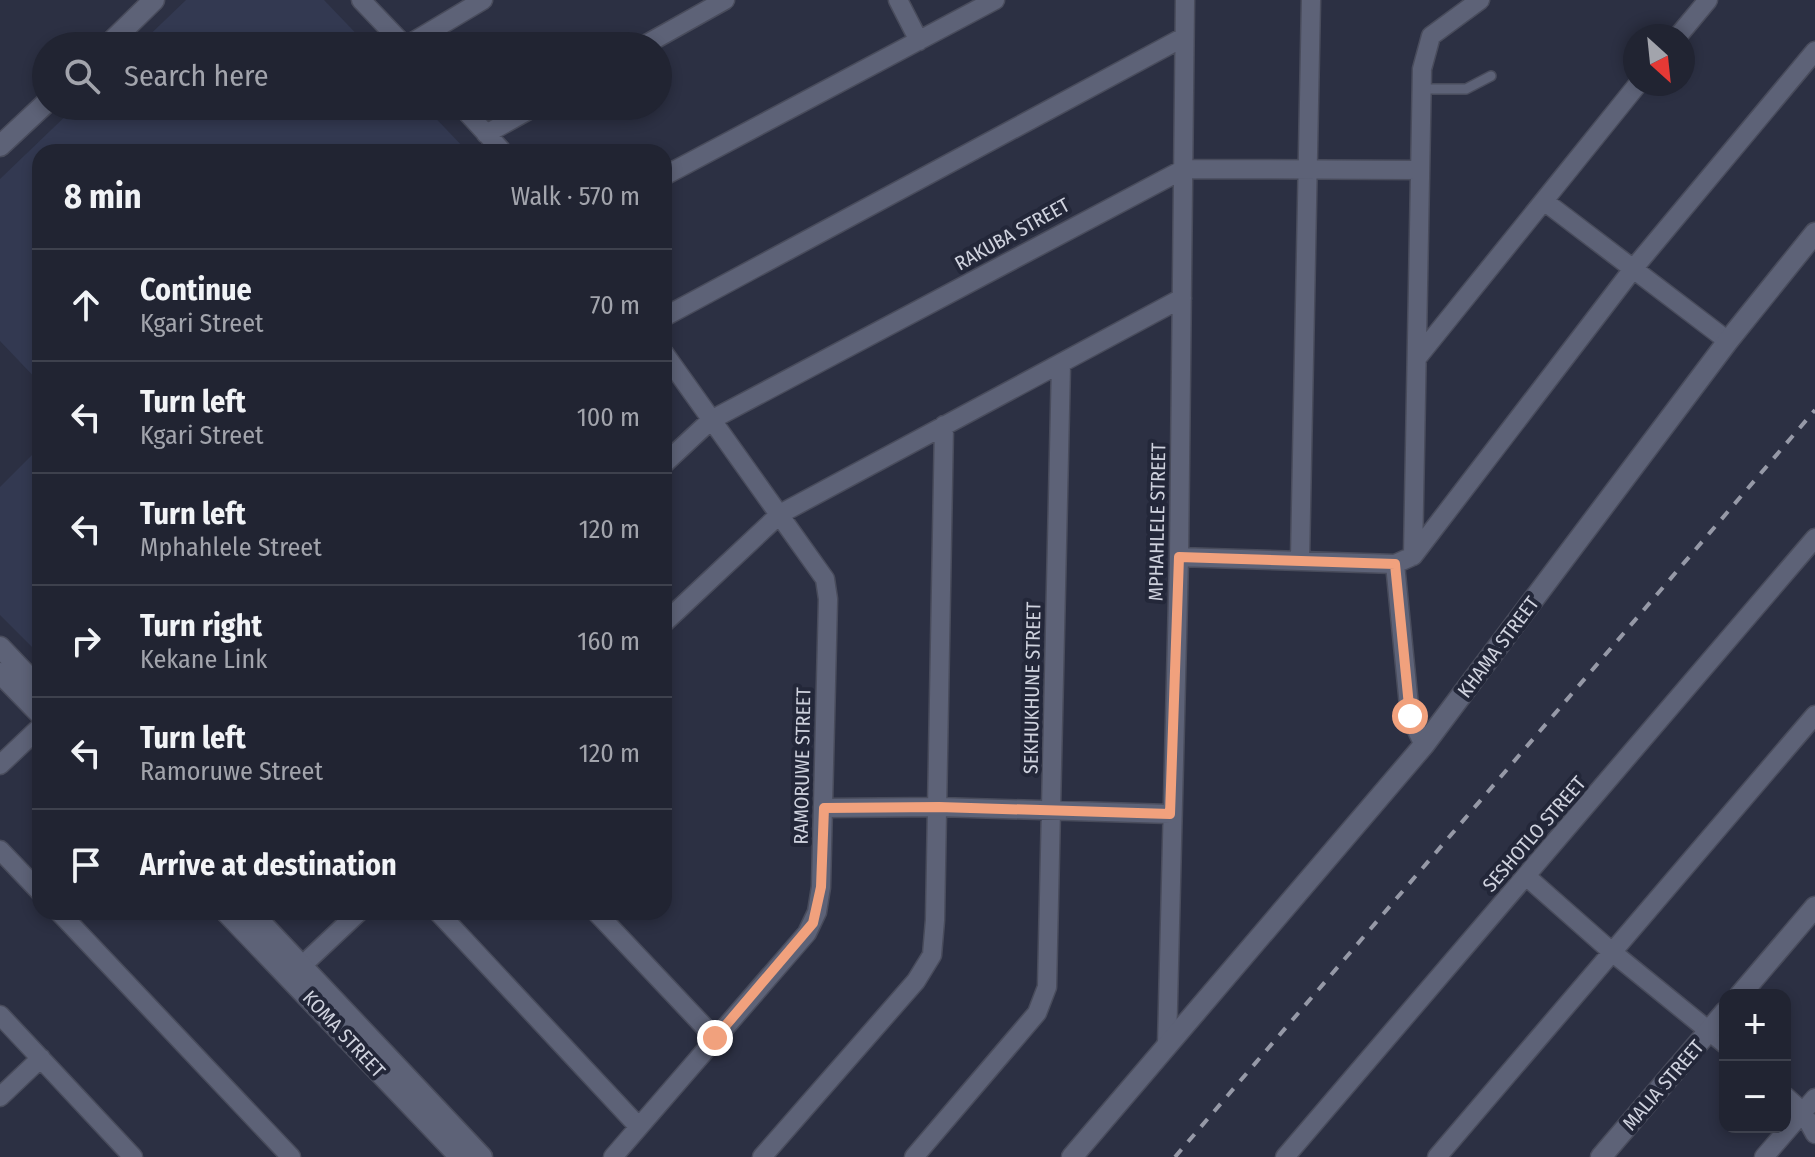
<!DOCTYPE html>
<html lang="en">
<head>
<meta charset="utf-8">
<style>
  :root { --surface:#212432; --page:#292c3a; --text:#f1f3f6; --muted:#a2a4ac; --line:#3e414d }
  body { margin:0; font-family:"Fira Sans Condensed",sans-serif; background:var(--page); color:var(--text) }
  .controls { position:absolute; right:24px; bottom:24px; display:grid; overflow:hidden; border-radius:16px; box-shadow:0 4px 12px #0003 }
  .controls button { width:72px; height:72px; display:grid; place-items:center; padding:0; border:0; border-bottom:2px solid var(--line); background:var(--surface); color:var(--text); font:40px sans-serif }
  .compass { position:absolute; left:1623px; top:24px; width:72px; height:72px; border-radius:50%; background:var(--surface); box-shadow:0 4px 12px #0003; rotate:153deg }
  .stop { position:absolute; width:24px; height:24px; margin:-18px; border:6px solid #f1a17d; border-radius:50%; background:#fff }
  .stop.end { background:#f1a17d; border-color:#fff; box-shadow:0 2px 8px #0008 }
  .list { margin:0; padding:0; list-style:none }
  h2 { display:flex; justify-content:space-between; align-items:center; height:104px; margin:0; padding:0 32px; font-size:34px }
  h2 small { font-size:26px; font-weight:400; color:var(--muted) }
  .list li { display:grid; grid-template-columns:52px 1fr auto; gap:24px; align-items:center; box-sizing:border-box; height:112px; padding:0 32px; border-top:2px solid var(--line) }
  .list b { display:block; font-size:30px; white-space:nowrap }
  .list p { margin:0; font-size:26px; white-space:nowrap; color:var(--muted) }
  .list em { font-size:26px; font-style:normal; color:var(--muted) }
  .icon { flex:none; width:44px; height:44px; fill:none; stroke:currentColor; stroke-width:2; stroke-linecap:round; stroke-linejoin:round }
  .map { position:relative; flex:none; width:1815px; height:1157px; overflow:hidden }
  .search { position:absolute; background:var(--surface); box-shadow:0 4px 12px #0003; left:32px; top:32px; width:640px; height:88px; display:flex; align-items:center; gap:20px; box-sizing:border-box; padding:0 28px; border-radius:44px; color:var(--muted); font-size:30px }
  .panel { position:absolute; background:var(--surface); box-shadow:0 4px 12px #0003; left:32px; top:144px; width:640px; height:776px; border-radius:24px }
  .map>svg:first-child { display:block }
  .built { fill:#333951 }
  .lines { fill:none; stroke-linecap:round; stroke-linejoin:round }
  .service-casing { stroke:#494c5c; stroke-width:12 }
  .minor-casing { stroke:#494c5c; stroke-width:21 }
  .tertiary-casing { stroke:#494c5c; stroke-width:23 }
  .secondary-casing { stroke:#494c5c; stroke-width:23 }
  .service { stroke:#5d6277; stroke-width:9 }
  .minor { stroke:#5d6277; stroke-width:18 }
  .tertiary { stroke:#5d6277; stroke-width:20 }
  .secondary { stroke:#5d6277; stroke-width:20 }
  .rail { stroke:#9699a7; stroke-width:4; stroke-dasharray:10 10; stroke-linecap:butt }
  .route { stroke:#f1a17d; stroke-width:10 }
  .labels { text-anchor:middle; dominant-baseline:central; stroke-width:8; stroke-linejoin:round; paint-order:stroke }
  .street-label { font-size:20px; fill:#cfd2de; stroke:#232739 }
</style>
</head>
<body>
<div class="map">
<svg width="1815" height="1157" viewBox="0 0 1815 1157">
  <rect width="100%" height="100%" fill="#2c3043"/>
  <path class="built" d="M 186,0 L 324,0 L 368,46 L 138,46 Z
    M 76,106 L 424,106 L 468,152 L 40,152 L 40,383 L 0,341 L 0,179 Z
    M 40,447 L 40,655 L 0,615 L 0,487 Z"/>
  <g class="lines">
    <g class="service-casing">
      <path id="service" d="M 1422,89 L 1466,89 L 1491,76"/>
    </g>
    <g class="minor-casing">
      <path id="minor" d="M 361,0 L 405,46
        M 898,0 L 919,41
        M 1678,36 L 1708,0
        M 406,46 L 483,0
        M 643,46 L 725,0
        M 461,106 L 503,152
        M 486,134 L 536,106
        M 664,176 L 995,0
        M 1544,201 L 1728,341
        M 664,317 L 1184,37
        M 1417,358 L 1638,84
        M 664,464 L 711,420 L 1184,169 L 1420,170
        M 1413,556 L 1422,69 L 1431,36 L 1480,0
        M 1179,557 L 1395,564 L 1413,556 L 1633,269 L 1815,51
        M 1300,559 L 1311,0
        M 1395,564 L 1410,716 L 1424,745
        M 664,623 L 780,514 L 1182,298
        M 0,765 L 40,727
        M 824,808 L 939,807 L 1170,814
        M 0,850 L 40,892
        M 1526,876 L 1612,952 L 1725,1044
        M 59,912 L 291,1157
        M 438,912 L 638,1126
        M 596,912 L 715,1038
        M 291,976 L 359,912
        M 0,1015 L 133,1157
        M 1167,1045 L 1179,557 L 1185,0
        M 1785,1096 L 1803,1112 L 1815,1134
        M 0,1097 L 41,1058
        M 613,1157 L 807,933 L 817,912 L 821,887 L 828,599 L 825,579 L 664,353
        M 762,1157 L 916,981 L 932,955 L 935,920 L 944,425
        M 914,1157 L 1037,1013 L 1047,987 L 1061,364
        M 1285,1157 L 1815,538
        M 1437,1157 L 1815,715
        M 1764,1157 L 1815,1098"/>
    </g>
    <g class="tertiary-casing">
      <path id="tertiary" d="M 107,46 L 154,0
        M 0,146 L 46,103
        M 1740,995 L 1815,907
        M 1072,1157 L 1424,745 L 1728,341 L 1815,233
        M 1601,1157 L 1725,1012"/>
    </g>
    <g class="secondary-casing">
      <path id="secondary" d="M 0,647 L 40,689
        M 0,673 L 40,714
        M 226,912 L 460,1157
        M 251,912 L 482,1157"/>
    </g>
    <use href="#service" class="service"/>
    <use href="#minor" class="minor"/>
    <use href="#tertiary" class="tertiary"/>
    <use href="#secondary" class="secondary"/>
    <path class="rail" d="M 1175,1157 L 1815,410"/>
  </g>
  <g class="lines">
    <path class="route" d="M 715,1038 L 813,923 L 821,887 L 824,808 L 939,807 L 1170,814 L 1179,557 L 1395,564 L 1410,716"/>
  </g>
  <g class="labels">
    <g class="street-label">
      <text transform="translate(1012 234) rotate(-29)">RAKUBA STREET</text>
      <text transform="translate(1157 522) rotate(-89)">MPHAHLELE STREET</text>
      <text transform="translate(1498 647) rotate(-53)">KHAMA STREET</text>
      <text transform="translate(1032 688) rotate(-89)">SEKHUKHUNE STREET</text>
      <text transform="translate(802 766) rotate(-89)">RAMORUWE STREET</text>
      <text transform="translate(1534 834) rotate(-49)">SESHOTLO STREET</text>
      <text transform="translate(344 1034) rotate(47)">KOMA STREET</text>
      <text transform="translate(1663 1085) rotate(-49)">MALIA STREET</text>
    </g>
  </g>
</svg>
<div class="controls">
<button>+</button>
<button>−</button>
</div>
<svg class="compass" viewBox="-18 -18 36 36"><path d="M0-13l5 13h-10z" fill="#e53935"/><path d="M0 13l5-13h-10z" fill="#a2a4ac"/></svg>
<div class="stop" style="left:1410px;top:716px"></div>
<div class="stop end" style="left:715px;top:1038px"></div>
<div class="search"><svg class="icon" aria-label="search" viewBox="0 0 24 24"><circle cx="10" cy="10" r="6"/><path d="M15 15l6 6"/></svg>Search here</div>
<section class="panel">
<h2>8 min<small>Walk · 570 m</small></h2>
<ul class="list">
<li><svg class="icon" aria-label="ahead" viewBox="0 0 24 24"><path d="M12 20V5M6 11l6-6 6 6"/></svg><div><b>Continue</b><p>Kgari Street</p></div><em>70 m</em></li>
<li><svg class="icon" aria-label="left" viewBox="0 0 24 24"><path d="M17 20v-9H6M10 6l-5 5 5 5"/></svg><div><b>Turn left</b><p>Kgari Street</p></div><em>100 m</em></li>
<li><svg class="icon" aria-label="left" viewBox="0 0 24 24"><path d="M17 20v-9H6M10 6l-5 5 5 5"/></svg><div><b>Turn left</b><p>Mphahlele Street</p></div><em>120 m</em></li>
<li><svg class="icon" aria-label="right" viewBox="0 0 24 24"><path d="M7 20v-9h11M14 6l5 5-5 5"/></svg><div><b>Turn right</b><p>Kekane Link</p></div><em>160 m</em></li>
<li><svg class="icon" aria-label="left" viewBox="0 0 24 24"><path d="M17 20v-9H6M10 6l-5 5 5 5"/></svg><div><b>Turn left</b><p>Ramoruwe Street</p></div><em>120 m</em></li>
<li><svg class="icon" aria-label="arrive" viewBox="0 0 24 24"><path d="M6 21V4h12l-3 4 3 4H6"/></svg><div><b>Arrive at destination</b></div></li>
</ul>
</section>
</div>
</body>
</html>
